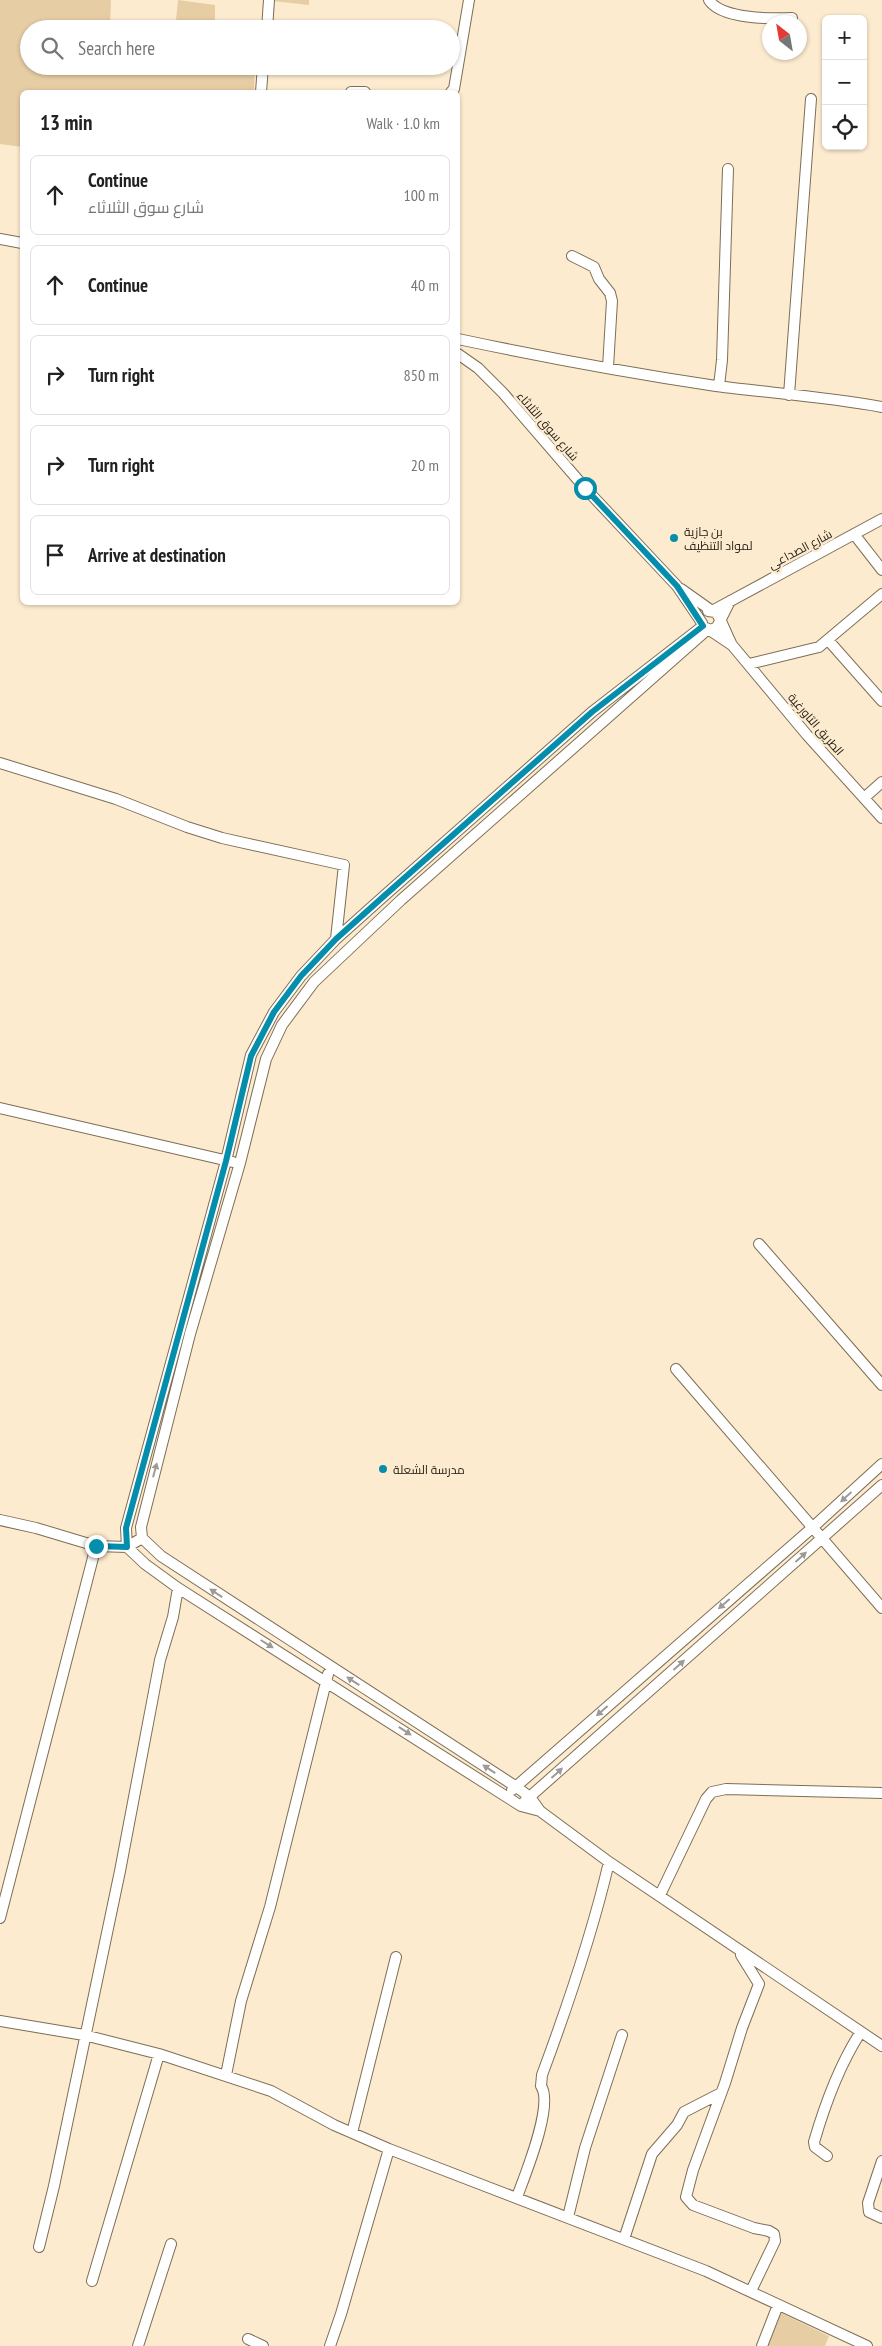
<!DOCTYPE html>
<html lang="en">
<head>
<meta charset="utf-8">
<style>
  :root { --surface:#fff; --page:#f6f6f6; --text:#222; --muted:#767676; --line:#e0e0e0 }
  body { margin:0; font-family:"PT Sans Narrow",Cairo,sans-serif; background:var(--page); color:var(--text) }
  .controls { position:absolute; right:15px; top:15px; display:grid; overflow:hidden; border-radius:8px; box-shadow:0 1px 4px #0004 }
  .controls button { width:45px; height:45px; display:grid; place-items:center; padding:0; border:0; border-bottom:1px solid var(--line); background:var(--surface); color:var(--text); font:25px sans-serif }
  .compass { position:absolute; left:762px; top:15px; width:45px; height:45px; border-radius:50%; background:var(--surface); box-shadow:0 1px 4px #0004; rotate:329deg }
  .stop { position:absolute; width:15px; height:15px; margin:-11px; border:4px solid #058dac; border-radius:50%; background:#fff }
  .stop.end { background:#058dac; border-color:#fff; box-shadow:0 1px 5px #0008 }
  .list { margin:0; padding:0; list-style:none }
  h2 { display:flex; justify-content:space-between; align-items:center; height:65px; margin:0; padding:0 20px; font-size:21px }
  h2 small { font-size:16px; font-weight:400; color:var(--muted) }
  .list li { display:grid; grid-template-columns:32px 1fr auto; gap:15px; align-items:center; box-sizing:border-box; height:80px; margin:0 10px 10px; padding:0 10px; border:1px solid var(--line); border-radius:8px }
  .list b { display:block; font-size:19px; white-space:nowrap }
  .list p { margin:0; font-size:16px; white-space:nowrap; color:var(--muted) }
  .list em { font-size:16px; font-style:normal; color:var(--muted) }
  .icon { flex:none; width:28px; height:28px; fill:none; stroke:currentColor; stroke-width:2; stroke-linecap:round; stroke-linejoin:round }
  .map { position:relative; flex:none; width:882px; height:2346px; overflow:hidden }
  .search { position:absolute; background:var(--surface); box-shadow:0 1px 4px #0004; left:20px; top:20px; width:440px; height:55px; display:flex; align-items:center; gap:12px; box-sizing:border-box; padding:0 18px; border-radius:28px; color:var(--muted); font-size:19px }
  .panel { position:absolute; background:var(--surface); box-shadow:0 1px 4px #0004; left:20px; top:90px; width:440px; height:515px; border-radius:8px }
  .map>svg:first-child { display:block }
  .green { fill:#e6cda4 }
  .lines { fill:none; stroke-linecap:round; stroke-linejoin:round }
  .minor-casing { stroke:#7d6e55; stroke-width:12 }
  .minor { stroke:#fff; stroke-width:10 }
  .oneway { fill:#9e9b96 }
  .route { stroke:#058dac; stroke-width:6 }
  .poi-dot { fill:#058dac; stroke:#fdebcf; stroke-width:2 }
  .labels { text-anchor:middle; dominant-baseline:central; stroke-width:5; stroke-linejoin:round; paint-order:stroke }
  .street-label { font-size:12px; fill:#272016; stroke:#fdebcf }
  .poi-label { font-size:12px; fill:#272016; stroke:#fdebcf; text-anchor:start }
</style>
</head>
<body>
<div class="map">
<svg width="882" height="2346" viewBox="0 0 882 2346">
  <rect width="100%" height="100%" fill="#fdebcf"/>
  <path class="green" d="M 0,0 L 111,0 L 110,28 L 115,29 L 29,29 L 29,66 L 255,66 L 254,92 L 22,92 L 22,147 L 0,144 Z
    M 178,0 L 215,5 L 215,29 L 175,29 Z
    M 273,0 L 309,0 L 309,5 L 273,1 Z
    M 779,2312 L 829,2336 L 825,2346 L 766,2346 Z"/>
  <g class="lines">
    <g class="minor-casing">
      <path id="minor" d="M 709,0 C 721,19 771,19 792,18
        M 267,29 L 269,0
        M 261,92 L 263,66
        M 351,92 L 365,92
        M 451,92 L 454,89 L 469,0
        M 0,239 L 22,243
        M 572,256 L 594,267 L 599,279 L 610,293 L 612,301 L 608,367
        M 458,339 C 543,357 629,373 716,386 C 771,393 827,397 882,407
        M 458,354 L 478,368 L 503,393 L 585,488 L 677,586 L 702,623
        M 719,386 L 722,360 L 728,169
        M 789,395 L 811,99
        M 854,534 L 882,570
        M 681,589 L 712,611 L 882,519
        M 708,611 L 715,612 C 721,617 726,634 731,643
        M 706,628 L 711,630 L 717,627 L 730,601
        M 828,640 L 882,701
        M 749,664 L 819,647 L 882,594
        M 0,763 L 116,799 L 187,827 L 222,838 L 344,865 L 336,939
        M 864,798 L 882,782
        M 882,818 L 807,735 L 732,645 L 708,629 L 401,900 L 314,982 L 282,1025 L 266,1059 L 240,1163 L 190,1334 L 141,1527 L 142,1538 L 161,1556 L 515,1786 L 530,1797 L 540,1811 L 609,1862 L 882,2046
        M 0,1108 L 233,1162
        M 759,1244 L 882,1385
        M 676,1369 L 882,1608
        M 0,1520 L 36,1528 L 96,1546 L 127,1547 L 142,1538
        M 512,1790 L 812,1528 L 882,1464
        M 525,1801 L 882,1485
        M 540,1811 L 521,1806 L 178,1588 L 145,1564 L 127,1547 L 126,1528 L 226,1161 L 251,1055 L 274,1012 L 301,976 L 336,939 L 384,896 L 592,712 L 703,626
        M 660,1895 L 706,1799 L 712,1792 L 726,1789 L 882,1793
        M 0,1918 L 96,1546
        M 741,1955 L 759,1984 L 742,2028 L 725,2083 L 693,2170 L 686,2197 L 693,2205 L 754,2228 L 769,2231 L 774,2234 L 775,2241 L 751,2291
        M 0,2021 L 84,2035 L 159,2054 L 271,2091 L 334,2125 L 389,2149 L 706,2271 L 867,2346
        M 226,2075 L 241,2001 L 270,1907 L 328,1674
        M 352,2133 L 396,1957
        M 827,2156 L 815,2147 L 814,2142 C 825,2104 839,2066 860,2033
        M 882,2161 L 868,2203 L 869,2212 L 882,2218
        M 517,2197 C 525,2175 554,2105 541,2086 L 542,2075 C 568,2005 592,1935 609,1862
        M 568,2217 L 585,2148 L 622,2035
        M 624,2239 L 652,2154 L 677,2125 L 684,2112 L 721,2093
        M 39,2247 L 54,2186 L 120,1871 L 160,1660 L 173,1617 L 178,1588
        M 92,2281 L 159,2054
        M 248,2339 L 263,2346
        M 138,2346 L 171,2244
        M 330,2346 L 341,2314 L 389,2149
        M 762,2346 L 778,2305"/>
    </g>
    <use href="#minor" class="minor"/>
  </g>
  <defs><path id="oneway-solid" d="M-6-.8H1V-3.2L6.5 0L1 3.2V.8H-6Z" transform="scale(1.25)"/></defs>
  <g class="oneway">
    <use href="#oneway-solid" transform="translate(155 1470) rotate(-75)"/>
    <use href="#oneway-solid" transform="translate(846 1497) rotate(137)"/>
    <use href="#oneway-solid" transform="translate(801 1557) rotate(-42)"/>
    <use href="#oneway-solid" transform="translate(216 1593) rotate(-147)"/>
    <use href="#oneway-solid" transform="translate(724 1604) rotate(139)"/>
    <use href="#oneway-solid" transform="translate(267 1644) rotate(32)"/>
    <use href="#oneway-solid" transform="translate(679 1665) rotate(-42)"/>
    <use href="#oneway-solid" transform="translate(353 1681) rotate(-147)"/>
    <use href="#oneway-solid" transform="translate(602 1711) rotate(139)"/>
    <use href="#oneway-solid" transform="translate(405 1731) rotate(33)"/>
    <use href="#oneway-solid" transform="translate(489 1769) rotate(-147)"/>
    <use href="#oneway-solid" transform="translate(557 1773) rotate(-42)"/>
  </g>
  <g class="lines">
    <path class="route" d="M 96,1546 L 127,1547 L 126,1528 L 226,1161 L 251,1056 L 274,1012 L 301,976 L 336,939 L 384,896 L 592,712 L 703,626 L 677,586 L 585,488"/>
  </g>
  <g class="poi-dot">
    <circle cx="674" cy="538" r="5"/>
    <circle cx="383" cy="1469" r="5"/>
  </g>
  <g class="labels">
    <g class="street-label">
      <text transform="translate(548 426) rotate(49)">شارع سوق الثلاثاء</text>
      <text transform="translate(800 549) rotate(-28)">شارع الصداعي</text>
      <text transform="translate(816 724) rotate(49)">الطريق التاورغية</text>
    </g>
    <g class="poi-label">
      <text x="684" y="531">بن جازية<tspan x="684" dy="14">لمواد التنظيف</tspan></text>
      <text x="393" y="1469">مدرسة الشعلة</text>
    </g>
  </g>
</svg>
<div class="controls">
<button>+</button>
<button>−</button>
<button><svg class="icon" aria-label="locate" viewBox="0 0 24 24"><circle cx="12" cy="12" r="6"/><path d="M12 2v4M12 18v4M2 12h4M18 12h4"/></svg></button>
</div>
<svg class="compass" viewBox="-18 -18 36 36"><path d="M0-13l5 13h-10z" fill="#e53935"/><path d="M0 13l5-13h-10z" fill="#767676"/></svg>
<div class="stop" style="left:585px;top:488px"></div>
<div class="stop end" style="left:96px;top:1546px"></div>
<div class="search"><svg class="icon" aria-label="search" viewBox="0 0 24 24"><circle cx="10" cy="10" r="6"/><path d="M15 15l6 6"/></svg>Search here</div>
<section class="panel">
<h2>13 min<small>Walk · 1.0 km</small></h2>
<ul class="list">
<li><svg class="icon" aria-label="ahead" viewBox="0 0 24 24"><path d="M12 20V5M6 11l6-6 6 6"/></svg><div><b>Continue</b><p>شارع سوق الثلاثاء</p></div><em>100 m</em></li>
<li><svg class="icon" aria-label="ahead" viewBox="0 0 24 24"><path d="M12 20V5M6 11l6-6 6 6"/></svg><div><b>Continue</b></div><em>40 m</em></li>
<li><svg class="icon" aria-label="right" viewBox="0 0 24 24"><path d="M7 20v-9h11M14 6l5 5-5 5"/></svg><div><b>Turn right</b></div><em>850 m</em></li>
<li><svg class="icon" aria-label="right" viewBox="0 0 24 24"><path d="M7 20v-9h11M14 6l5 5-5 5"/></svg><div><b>Turn right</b></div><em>20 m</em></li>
<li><svg class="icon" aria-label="arrive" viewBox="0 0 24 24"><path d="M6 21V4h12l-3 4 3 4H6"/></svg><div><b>Arrive at destination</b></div></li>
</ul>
</section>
</div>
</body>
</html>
